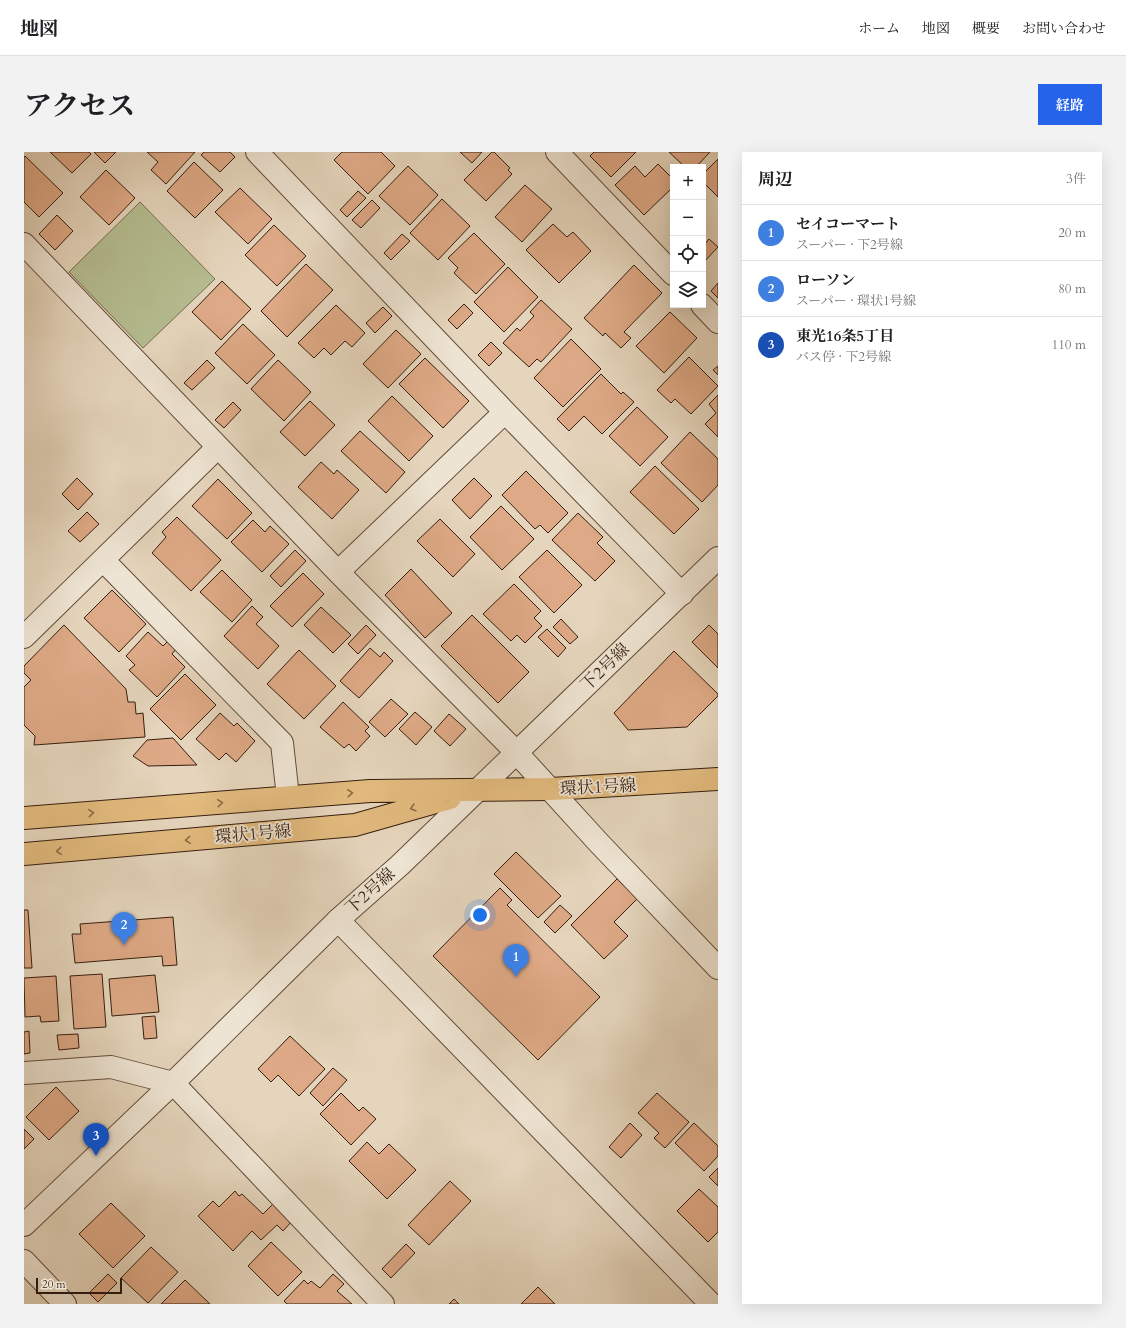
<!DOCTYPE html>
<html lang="ja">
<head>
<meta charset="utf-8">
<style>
  :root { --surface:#fff; --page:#f2f2f2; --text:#202124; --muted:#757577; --line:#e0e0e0; --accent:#2563eb }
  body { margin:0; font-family:Cardo,"Noto Serif JP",serif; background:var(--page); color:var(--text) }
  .controls { position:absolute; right:12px; top:12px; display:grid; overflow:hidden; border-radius:0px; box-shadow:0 4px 16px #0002 }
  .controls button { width:36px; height:36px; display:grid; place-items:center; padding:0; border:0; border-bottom:1px solid var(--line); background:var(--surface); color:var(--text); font:20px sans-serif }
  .scale { position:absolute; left:12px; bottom:10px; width:86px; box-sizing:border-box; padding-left:4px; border:2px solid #361e0e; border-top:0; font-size:11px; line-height:14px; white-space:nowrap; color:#361e0e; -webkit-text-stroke:3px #eee4d3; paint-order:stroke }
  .you { position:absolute; left:456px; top:763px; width:14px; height:14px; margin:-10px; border:3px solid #fff; border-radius:50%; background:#1a73e8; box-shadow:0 0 0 6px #1a73e833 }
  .badge { display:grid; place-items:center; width:26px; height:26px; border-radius:50%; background:var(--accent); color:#fff; font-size:13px; font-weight:700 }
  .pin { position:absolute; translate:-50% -33px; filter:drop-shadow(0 1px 2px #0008) }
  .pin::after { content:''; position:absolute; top:21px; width:14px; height:12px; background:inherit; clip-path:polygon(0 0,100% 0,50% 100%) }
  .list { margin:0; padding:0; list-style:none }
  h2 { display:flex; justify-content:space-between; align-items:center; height:52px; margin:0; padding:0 16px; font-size:17px }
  h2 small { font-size:13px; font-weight:400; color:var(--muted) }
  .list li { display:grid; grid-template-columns:26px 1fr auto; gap:12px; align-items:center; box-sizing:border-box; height:56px; padding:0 16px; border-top:1px solid var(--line) }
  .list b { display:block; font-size:15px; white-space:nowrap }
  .list p { margin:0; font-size:13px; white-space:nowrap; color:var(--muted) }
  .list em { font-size:13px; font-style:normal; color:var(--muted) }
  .icon { flex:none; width:22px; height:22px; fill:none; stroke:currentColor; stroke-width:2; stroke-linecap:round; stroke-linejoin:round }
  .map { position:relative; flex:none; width:694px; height:1152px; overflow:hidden; border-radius:0px }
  header { display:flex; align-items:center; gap:24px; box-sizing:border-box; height:56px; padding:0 20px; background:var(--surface); border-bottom:1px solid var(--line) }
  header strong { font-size:19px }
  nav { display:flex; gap:22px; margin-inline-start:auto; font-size:14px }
  .intro { display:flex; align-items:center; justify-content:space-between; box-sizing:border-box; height:96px; padding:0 24px }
  h1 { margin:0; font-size:28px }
  .button { padding:10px 18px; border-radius:0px; background:var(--accent); color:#fff; font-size:14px; font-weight:700 }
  main { display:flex; gap:24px; padding:0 24px }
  aside { flex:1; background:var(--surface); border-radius:0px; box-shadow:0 4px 16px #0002 }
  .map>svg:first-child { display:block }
  .green { fill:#b5bd90; stroke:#766e4f }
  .building { fill:#dea986; stroke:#361e0e }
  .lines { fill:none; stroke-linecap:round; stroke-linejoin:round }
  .minor-casing { stroke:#624c3a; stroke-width:24 }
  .tertiary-casing { stroke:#624c3a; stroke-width:24 }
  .primary-casing { stroke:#361e0e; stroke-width:24 }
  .minor { stroke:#eee4d3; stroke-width:22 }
  .tertiary { stroke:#eee4d3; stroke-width:22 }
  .primary { stroke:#e2ba7e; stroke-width:22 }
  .oneway { stroke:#8c6c46 }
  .labels { text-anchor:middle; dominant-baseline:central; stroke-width:3.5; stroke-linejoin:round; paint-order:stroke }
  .street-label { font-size:17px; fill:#361e0e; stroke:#eee4d3 }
</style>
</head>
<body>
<header>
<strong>地図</strong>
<nav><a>ホーム</a><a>地図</a><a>概要</a><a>お問い合わせ</a></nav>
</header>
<div class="intro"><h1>アクセス</h1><a class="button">経路</a></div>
<main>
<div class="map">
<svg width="694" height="1152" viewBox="0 0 694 1152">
  <rect width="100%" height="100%" fill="#e5d5bc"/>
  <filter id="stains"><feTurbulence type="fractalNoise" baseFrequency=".005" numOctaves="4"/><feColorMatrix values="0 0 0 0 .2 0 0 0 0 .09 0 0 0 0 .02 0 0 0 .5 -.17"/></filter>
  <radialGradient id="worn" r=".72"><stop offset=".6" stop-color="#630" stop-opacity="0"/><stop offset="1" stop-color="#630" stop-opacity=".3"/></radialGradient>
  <path class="green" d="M 116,50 L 191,127 L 119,196 L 45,120 Z"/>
  <path class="building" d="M 26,0 L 65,0 L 67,2 L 48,21 Z
    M 70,0 L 92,0 L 81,11 Z
    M 123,0 L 171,0 L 142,32 L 127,18 L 134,10 Z
    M 180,0 L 206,0 L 211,5 L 196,20 L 177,3 Z
    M 318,0 L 357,0 L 371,14 L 344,42 L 310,8 Z
    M 436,0 L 458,0 L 448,11 Z
    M 468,0 L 470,0 L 486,16 L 484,18 L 488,22 L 462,49 L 440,28 Z
    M 570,0 L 612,0 L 587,25 L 566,4 Z
    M 645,0 L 686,0 L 672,15 L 661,15 Z
    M 1,4 L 39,41 L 15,65 L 0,50 L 0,5 Z
    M 694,7 L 694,45 L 679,30 L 679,22 Z
    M 170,10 L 199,38 L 171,66 L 143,39 Z
    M 634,12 L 649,27 L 649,35 L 620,63 L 591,33 L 611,14 L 621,25 Z
    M 384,14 L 414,43 L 386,73 L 355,44 Z
    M 82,18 L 111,46 L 85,73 L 56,45 Z
    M 501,33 L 528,57 L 498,90 L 471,65 Z
    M 216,36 L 248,67 L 224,92 L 191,60 Z
    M 334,39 L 342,46 L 323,65 L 316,58 Z
    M 418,47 L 446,74 L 414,108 L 386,81 Z
    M 348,48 L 356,56 L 337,76 L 328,68 Z
    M 33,63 L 49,79 L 31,98 L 15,82 Z
    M 529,72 L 543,85 L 549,80 L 567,99 L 535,131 L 502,98 Z
    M 250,73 L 282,104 L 253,134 L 221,103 Z
    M 450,81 L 481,112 L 452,142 L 430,121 L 434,116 L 424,106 Z
    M 378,82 L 386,89 L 367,108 L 360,101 Z
    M 685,87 L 694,95 L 679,111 L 679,94 Z
    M 282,112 L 309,138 L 263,185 L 237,159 Z
    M 610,113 L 638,141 L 600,180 L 607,186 L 597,196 L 581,181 L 579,184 L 560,166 Z
    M 484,115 L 514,145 L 480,180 L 450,150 Z
    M 198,129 L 227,157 L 197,188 L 168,160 Z
    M 694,131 L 694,146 L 687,139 Z
    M 517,148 L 548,177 L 517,210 L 513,207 L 505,215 L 479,191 L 493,176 L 496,179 L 510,164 L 506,160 Z
    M 440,152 L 449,161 L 433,177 L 424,168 Z
    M 312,153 L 341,181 L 328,195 L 321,189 L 307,203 L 300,196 L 290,206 L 274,191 Z
    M 359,155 L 368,164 L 351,181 L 342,171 Z
    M 646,160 L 673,186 L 640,221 L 612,194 Z
    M 219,172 L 251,203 L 223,232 L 191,201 Z
    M 372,178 L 397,202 L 364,236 L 339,212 Z
    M 547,187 L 577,217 L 539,255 L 510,226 Z
    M 467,190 L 478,201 L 465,214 L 454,203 Z
    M 665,205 L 694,234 L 667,262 L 651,247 L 647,251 L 633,238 Z
    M 401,206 L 445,249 L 419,276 L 375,232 Z
    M 183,208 L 191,216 L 168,238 L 160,231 Z
    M 254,208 L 287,240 L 260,269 L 227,237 Z
    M 694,214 L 694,223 L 689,218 Z
    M 577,222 L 597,242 L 599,240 L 610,250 L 578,282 L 560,264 L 545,279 L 533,267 Z
    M 694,243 L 694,285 L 681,272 L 692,261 L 685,252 Z
    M 368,244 L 409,284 L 385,309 L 344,269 Z
    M 286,249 L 311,273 L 281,304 L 256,280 Z
    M 209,250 L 217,258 L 200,276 L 191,268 Z
    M 613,255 L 644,285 L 616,314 L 585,284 Z
    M 336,279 L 381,320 L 362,341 L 317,299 Z
    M 666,280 L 694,307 L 694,333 L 678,350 L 637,311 Z
    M 297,310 L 310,322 L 313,318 L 335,338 L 308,367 L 274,335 Z
    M 631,314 L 675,357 L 650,382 L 606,340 Z
    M 502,319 L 544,361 L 524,381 L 516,373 L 511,377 L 478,343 Z
    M 53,326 L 69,342 L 54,358 L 38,342 Z
    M 450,326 L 468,344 L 446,367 L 428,348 Z
    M 194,327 L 228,361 L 203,387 L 168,354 Z
    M 477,354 L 510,387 L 478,418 L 446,385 Z
    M 63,360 L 75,372 L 56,390 L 44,379 Z
    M 554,361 L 579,385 L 573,391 L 591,409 L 571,429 L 528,388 Z
    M 153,365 L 197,408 L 167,439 L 128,401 L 142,385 L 138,380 Z
    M 416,367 L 451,402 L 429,425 L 393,389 Z
    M 229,368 L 241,380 L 246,374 L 265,392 L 238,420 L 207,390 Z
    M 271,398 L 282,409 L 257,435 L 246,424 Z
    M 523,398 L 558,433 L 530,461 L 495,425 Z
    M 387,417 L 428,461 L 401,486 L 361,443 Z
    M 198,418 L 228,448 L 208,470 L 176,440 Z
    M 279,421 L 300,442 L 268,475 L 246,454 Z
    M 490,432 L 517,459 L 510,466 L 518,474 L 501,491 L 493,483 L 487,489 L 459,462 Z
    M 88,438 L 122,472 L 95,500 L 60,466 Z
    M 228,454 L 239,465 L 232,472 L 255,494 L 234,517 L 200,484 Z
    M 297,455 L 327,483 L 309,501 L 280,473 Z
    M 448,463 L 505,520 L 474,551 L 417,494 Z
    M 537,467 L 554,485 L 546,492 L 529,475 Z
    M 40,473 L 102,537 L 104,550 L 111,550 L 112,562 L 119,561 L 121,585 L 10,593 L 11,584 L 0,573 L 0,535 L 7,528 L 0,521 L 0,514 Z
    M 342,473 L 352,483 L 334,502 L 324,492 Z
    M 685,473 L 694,482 L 694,516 L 668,490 Z
    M 523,477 L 542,496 L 534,505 L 514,485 Z
    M 124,480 L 139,494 L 144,489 L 152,497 L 148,502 L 161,515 L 133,545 L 105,518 L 111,513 L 102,504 Z
    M 346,496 L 356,505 L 360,500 L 369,509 L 335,546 L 316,529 Z
    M 275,498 L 312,534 L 280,567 L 243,532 Z
    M 650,499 L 694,542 L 694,544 L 663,575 L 604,578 L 590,561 Z
    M 161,522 L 192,553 L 157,588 L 126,557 Z
    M 367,547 L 384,562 L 361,585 L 345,570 Z
    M 319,550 L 345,575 L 341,579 L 346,584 L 332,599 L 325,592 L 320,596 L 296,575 Z
    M 391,560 L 408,575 L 392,593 L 375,577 Z
    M 196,561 L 210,574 L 213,571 L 231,589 L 212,610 L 202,601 L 195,608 L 172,587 Z
    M 425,562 L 442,577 L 426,594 L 410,579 Z
    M 149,586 L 173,613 L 124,614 L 109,604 L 123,588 Z
    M 492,700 L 537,744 L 514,766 L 470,722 Z
    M 593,727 L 613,747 L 590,770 L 604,784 L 580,807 L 547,773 Z
    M 476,736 L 488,748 L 483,753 L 576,845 L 514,908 L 409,804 Z
    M 536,753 L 548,764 L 531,781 L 520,770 Z
    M 0,758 L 4,758 L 8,816 L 0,816 Z
    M 149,765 L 153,813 L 139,814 L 138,804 L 51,811 L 48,782 L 57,782 L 56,772 Z
    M 78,822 L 82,875 L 50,877 L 46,824 Z
    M 131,823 L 135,860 L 88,864 L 85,827 Z
    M 32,824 L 35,869 L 17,870 L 16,864 L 1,865 L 0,826 Z
    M 131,864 L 133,886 L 120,887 L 118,865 Z
    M 5,879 L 6,901 L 0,902 L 0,880 Z
    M 54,882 L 55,896 L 35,898 L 33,883 Z
    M 266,884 L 301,917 L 275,944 L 254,923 L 247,930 L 234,917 Z
    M 309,916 L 323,928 L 299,954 L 286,941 Z
    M 32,935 L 55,959 L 25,988 L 2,965 Z
    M 317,941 L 335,959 L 339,955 L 352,967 L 327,993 L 296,962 Z
    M 633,941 L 665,970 L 641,996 L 630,986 L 635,981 L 614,961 Z
    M 606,971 L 618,983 L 597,1006 L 585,995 Z
    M 670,971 L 694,994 L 694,1004 L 680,1019 L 651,991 Z
    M 0,977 L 10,987 L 0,997 Z
    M 343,990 L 355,1002 L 365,992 L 392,1018 L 363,1047 L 325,1009 Z
    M 694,1016 L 694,1034 L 685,1025 Z
    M 426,1029 L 447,1049 L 405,1093 L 384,1073 Z
    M 675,1037 L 694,1055 L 694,1080 L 684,1090 L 653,1059 Z
    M 211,1039 L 215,1044 L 218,1042 L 239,1062 L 251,1050 L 269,1068 L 259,1079 L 253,1073 L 237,1088 L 228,1079 L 209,1099 L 174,1064 L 189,1049 L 195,1055 Z
    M 87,1051 L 121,1084 L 89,1116 L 55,1082 Z
    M 247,1090 L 278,1120 L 254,1144 L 224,1114 Z
    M 382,1092 L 391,1101 L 367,1126 L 358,1117 Z
    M 127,1095 L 154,1120 L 124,1151 L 97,1126 Z
    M 84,1122 L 93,1131 L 74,1150 L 65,1141 Z
    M 309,1122 L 320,1132 L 313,1139 L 328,1152 L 263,1152 L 260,1149 L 280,1128 L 284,1132 L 287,1129 L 296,1136 Z
    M 161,1128 L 186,1152 L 137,1152 Z
    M 514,1135 L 531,1152 L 497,1152 Z
    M 430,1147 L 435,1152 L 425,1152 Z"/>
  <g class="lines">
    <g class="minor-casing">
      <path id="minor" d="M 233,0 L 481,260 L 658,442
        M 533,0 L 649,122
        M 0,92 L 314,420 L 492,600 L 574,690 L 694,816
        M 678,153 L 694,170
        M 79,408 L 258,591 L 264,645
        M 314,420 L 481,260
        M 0,485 L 194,295
        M 314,768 L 687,1152
        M 0,921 L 87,915 L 149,931 L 359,1152
        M 0,1109 L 41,1152"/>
    </g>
    <g class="tertiary-casing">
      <path id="tertiary" d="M 0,1073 L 149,931 L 314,768 L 376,713 L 694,406"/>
    </g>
    <g class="primary-casing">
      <path id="primary" d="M 0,666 L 346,639 L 527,637 L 694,627
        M 0,702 L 331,673 L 426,646"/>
    </g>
    <use href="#minor" class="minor"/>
    <use href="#tertiary" class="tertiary"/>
    <use href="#primary" class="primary"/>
  </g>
  <defs><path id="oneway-chevron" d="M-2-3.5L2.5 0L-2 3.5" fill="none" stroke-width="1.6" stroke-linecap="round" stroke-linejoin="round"/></defs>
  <g class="oneway">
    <use href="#oneway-chevron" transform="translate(326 641) rotate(-4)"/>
    <use href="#oneway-chevron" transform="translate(196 651) rotate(-5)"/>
    <use href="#oneway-chevron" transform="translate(389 656) rotate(164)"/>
    <use href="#oneway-chevron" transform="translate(67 661) rotate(-5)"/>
    <use href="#oneway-chevron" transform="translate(164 688) rotate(175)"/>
    <use href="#oneway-chevron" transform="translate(35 699) rotate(175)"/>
  </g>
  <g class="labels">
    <g class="street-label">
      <text transform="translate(581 515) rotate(-44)">下2号線</text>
      <text transform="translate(574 635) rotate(-3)">環状1号線</text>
      <text transform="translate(229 682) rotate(-5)">環状1号線</text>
      <text transform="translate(346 739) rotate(-42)">下2号線</text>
    </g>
  </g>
  <rect width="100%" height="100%" filter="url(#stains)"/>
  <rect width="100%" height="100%" fill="url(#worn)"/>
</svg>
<div class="controls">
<button>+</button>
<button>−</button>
<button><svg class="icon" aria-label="locate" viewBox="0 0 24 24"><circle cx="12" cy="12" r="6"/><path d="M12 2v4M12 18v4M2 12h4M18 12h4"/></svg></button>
<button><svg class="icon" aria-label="layers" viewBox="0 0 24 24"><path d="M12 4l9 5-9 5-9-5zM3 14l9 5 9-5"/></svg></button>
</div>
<div class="scale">20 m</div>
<div class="you"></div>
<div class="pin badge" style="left:492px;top:825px;background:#3f7fe0">1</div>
<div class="pin badge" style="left:100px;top:793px;background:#3f7fe0">2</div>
<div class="pin badge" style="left:72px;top:1004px;background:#1a4fb4">3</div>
</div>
<aside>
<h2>周辺<small>3件</small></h2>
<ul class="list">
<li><span class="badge" style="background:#3f7fe0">1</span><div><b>セイコーマート</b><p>スーパー · 下2号線</p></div><em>20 m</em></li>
<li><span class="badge" style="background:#3f7fe0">2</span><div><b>ローソン</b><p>スーパー · 環状1号線</p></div><em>80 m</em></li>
<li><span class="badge" style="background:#1a4fb4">3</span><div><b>東光16条5丁目</b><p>バス停 · 下2号線</p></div><em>110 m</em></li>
</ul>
</aside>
</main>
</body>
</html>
